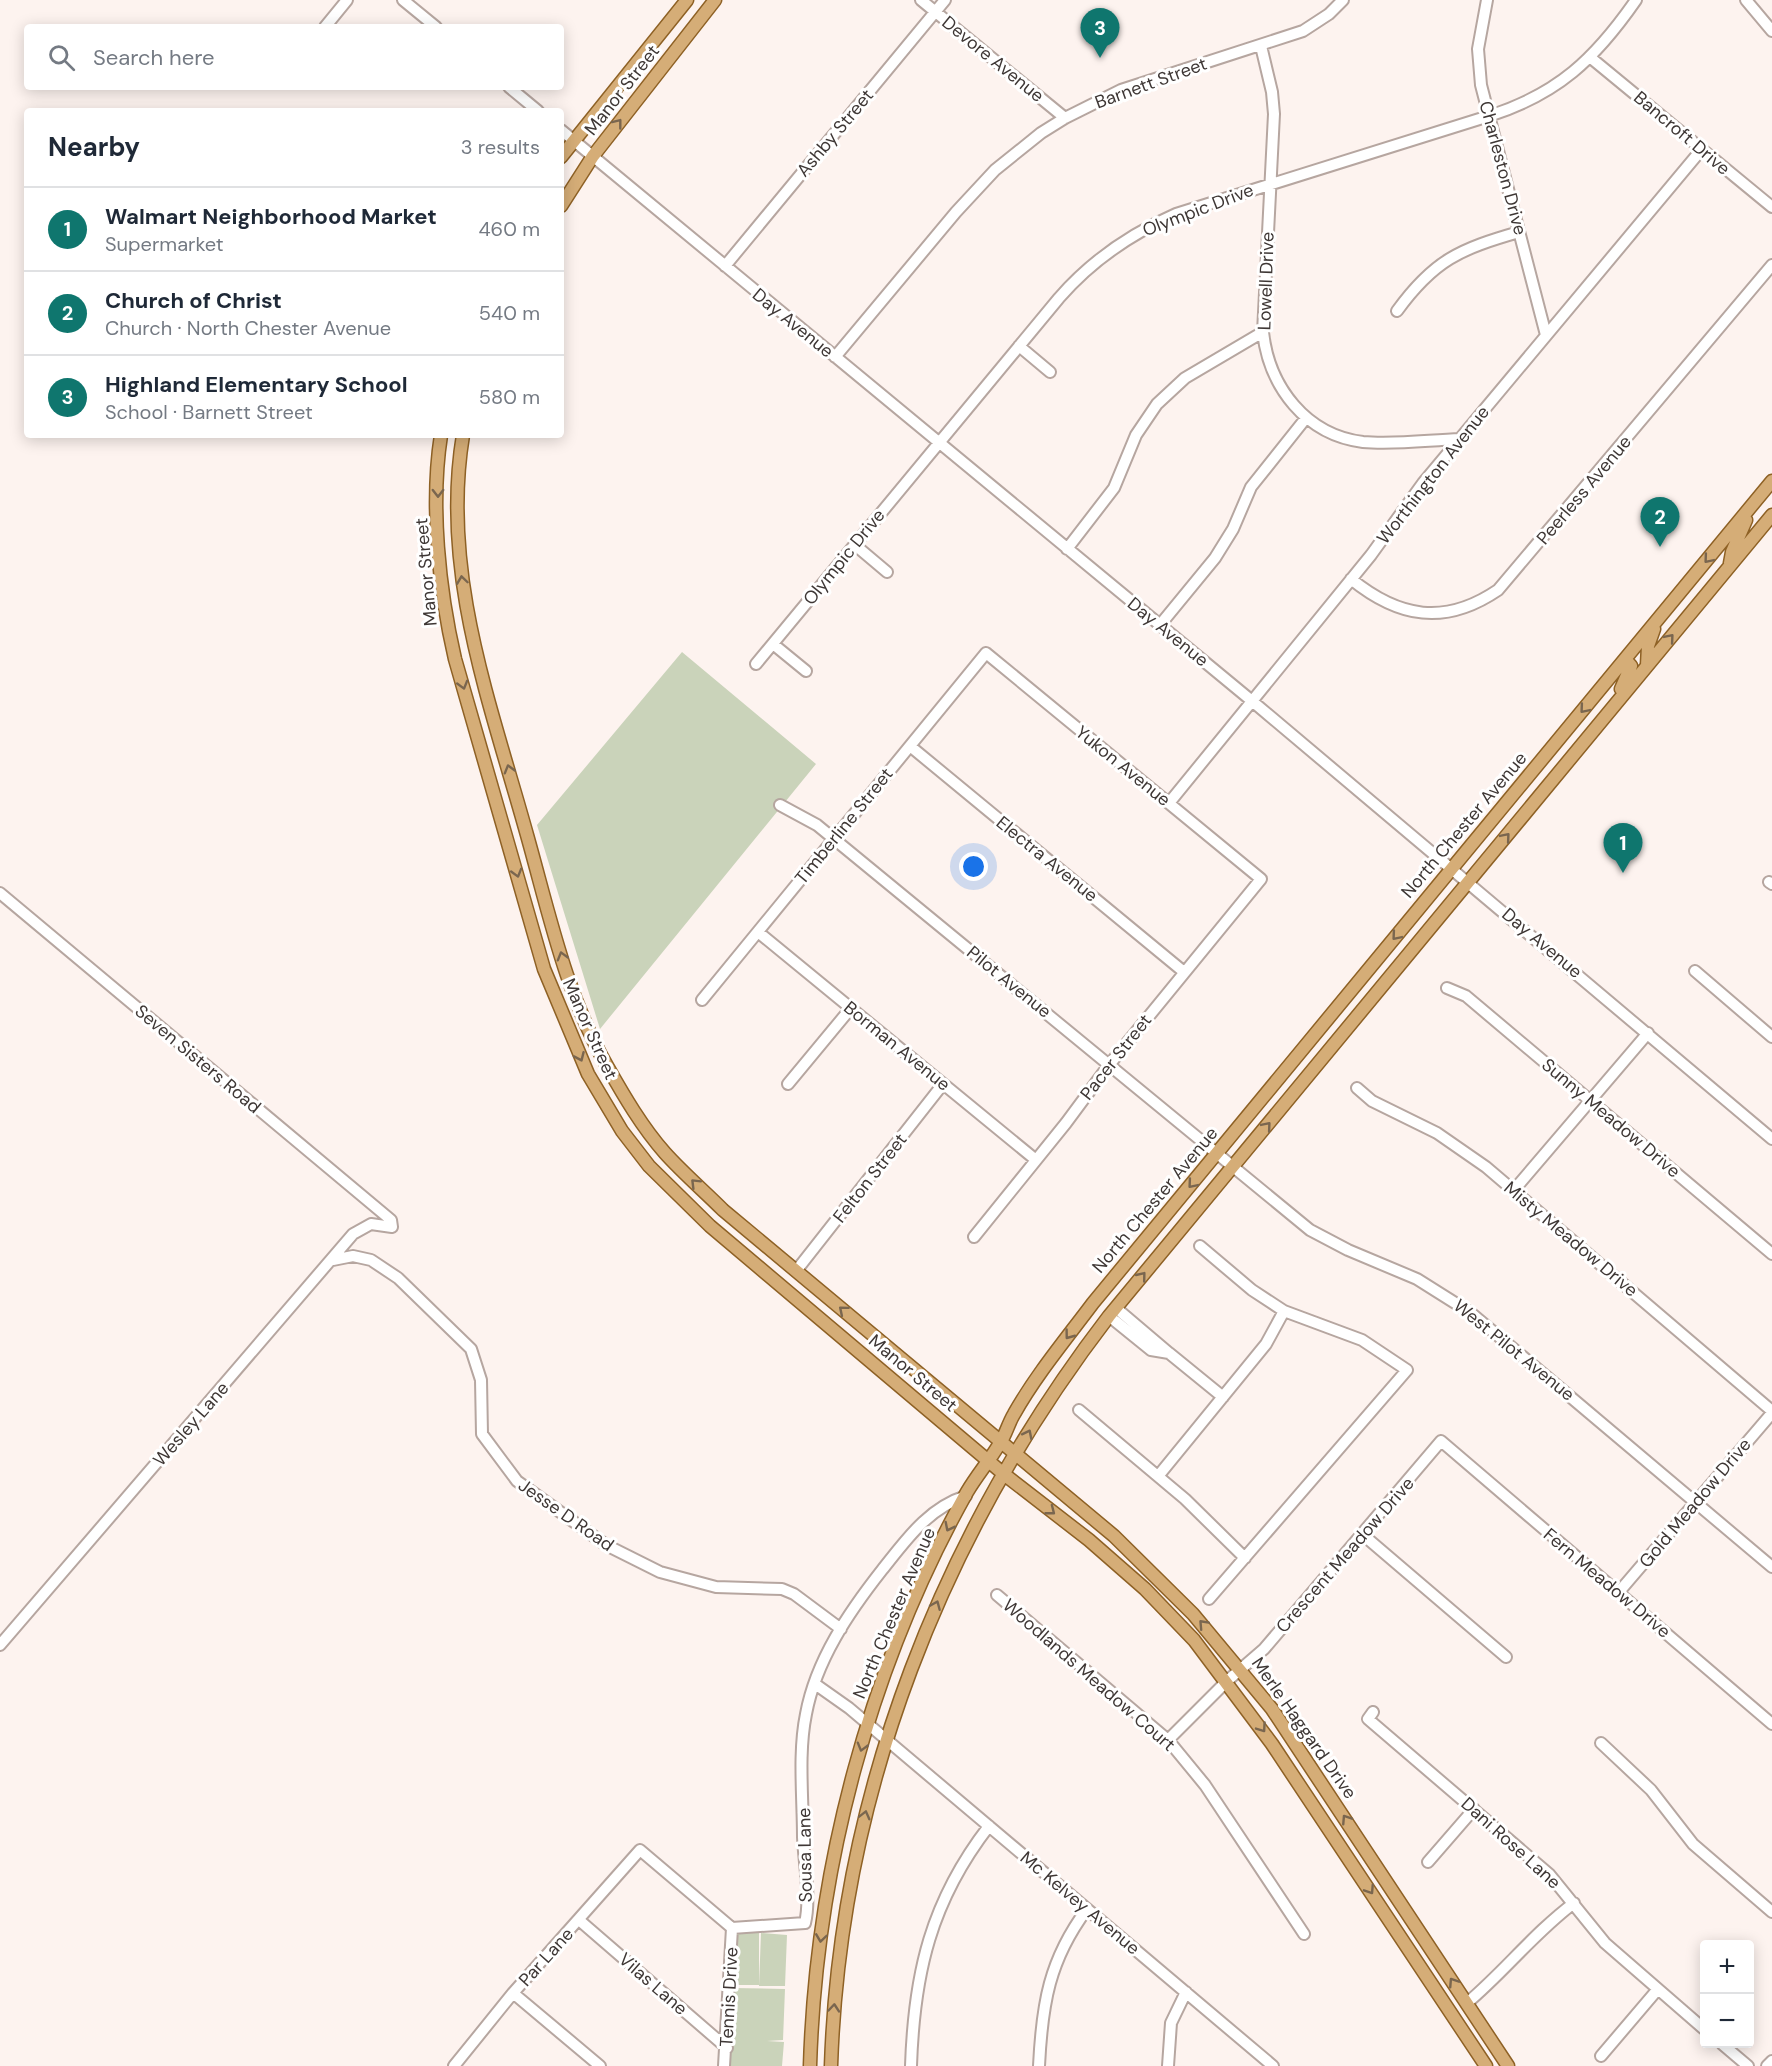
<!DOCTYPE html>
<html lang="en">
<head>
<meta charset="utf-8">
<style>
  :root { --surface:#fff; --page:#f6f6f7; --text:#1f2937; --muted:#747a83; --line:#e0e1e3; --accent:#0f766e }
  body { margin:0; font-family:"DM Sans",sans-serif; background:var(--page); color:var(--text) }
  .controls { position:absolute; right:18px; bottom:18px; display:grid; overflow:hidden; border-radius:6px; box-shadow:0 3px 15px #0003 }
  .controls button { width:54px; height:54px; display:grid; place-items:center; padding:0; border:0; border-bottom:2px solid var(--line); background:var(--surface); color:var(--text); font:30px sans-serif }
  .you { position:absolute; left:974px; top:867px; width:21px; height:21px; margin:-15px; border:4px solid #fff; border-radius:50%; background:#1a73e8; box-shadow:0 0 0 9px #1a73e833 }
  .badge { display:grid; place-items:center; width:39px; height:39px; border-radius:50%; background:var(--accent); color:#fff; font-size:20px; font-weight:700 }
  .pin { position:absolute; translate:-50% -50px; filter:drop-shadow(0 2px 3px #0008) }
  .pin::after { content:''; position:absolute; top:32px; width:21px; height:18px; background:inherit; clip-path:polygon(0 0,100% 0,50% 100%) }
  .list { margin:0; padding:0; list-style:none }
  h2 { display:flex; justify-content:space-between; align-items:center; height:78px; margin:0; padding:0 24px; font-size:26px }
  h2 small { font-size:20px; font-weight:400; color:var(--muted) }
  .list li { display:grid; grid-template-columns:39px 1fr auto; gap:18px; align-items:center; box-sizing:border-box; height:84px; padding:0 24px; border-top:2px solid var(--line) }
  .list b { display:block; font-size:22px; white-space:nowrap }
  .list p { margin:0; font-size:20px; white-space:nowrap; color:var(--muted) }
  .list em { font-size:20px; font-style:normal; color:var(--muted) }
  .icon { flex:none; width:33px; height:33px; fill:none; stroke:currentColor; stroke-width:2; stroke-linecap:round; stroke-linejoin:round }
  .map { position:relative; flex:none; width:1772px; height:2066px; overflow:hidden }
  .search { position:absolute; background:var(--surface); box-shadow:0 3px 15px #0003; left:24px; top:24px; width:540px; height:66px; display:flex; align-items:center; gap:15px; box-sizing:border-box; padding:0 21px; border-radius:6px; color:var(--muted); font-size:22px }
  .panel { position:absolute; background:var(--surface); box-shadow:0 3px 15px #0003; left:24px; top:108px; width:540px; height:330px; border-radius:6px }
  .map>svg:first-child { display:block }
  .green { fill:#cad3ba }
  .lines { fill:none; stroke-linecap:round; stroke-linejoin:round }
  .minor-casing { stroke:#b6a6a0; stroke-width:14 }
  .major-casing { stroke:#8e6125; stroke-width:15 }
  .minor { stroke:#fff; stroke-width:10 }
  .major { stroke:#d5ad77; stroke-width:12 }
  .oneway { stroke:#7a664f }
  .labels { text-anchor:middle; dominant-baseline:central; stroke-width:6; stroke-linejoin:round; paint-order:stroke }
  .street-label { font-size:18px; fill:#3e3735; stroke:#fff }
</style>
</head>
<body>
<div class="map">
<svg width="1772" height="2066" viewBox="0 0 1772 2066">
  <rect width="100%" height="100%" fill="#fdf3ef"/>
  <path class="green" d="M 682,652 L 816,764 L 600,1029 L 537,825 Z
    M 735,1931 L 759,1933 L 759,1985 L 731,1985 Z
    M 761,1933 L 787,1935 L 785,1986 L 759,1986 Z
    M 732,1988 L 785,1989 L 783,2040 L 767,2041 L 784,2042 L 782,2066 L 730,2066 Z"/>
  <g class="lines">
    <g class="minor-casing">
      <path id="minor" d="M 403,0 L 436,27
        M 921,0 L 1065,118
        M 1487,0 L 1478,49 L 1481,85 L 1546,335
        M 1746,0 L 1772,31
        M 325,27 L 347,0
        M 1261,46 L 1272,92 L 1274,114 L 1263,332 C 1269,387 1306,435 1363,442 C 1395,445 1429,440 1460,439
        M 1591,58 L 1772,207
        M 509,87 L 538,111
        M 561,130 L 1252,701 L 1772,1139
        M 725,266 L 945,0
        M 1397,311 C 1434,260 1460,249 1519,232
        M 1019,346 L 1050,372
        M 835,357 L 956,212 L 995,170 L 1041,133 L 1065,118 L 1121,90 L 1303,31 L 1329,14 L 1343,0
        M 855,545 L 887,572
        M 1067,549 L 1114,488 L 1136,435 L 1157,404 L 1185,378 L 1263,332
        M 1351,579 C 1399,618 1445,626 1498,590 L 1772,265
        M 1160,625 L 1215,558 L 1233,529 L 1251,487 L 1306,418
        M 773,644 L 806,671
        M 756,664 L 1059,298 C 1092,260 1130,234 1176,214 L 1489,116 C 1558,94 1595,59 1636,0
        M 910,746 L 1184,972
        M 1169,803 L 1371,555 L 1423,483 L 1702,149
        M 780,805 L 817,825 L 1310,1230 L 1348,1250 L 1417,1279 L 1471,1313 L 1772,1567
        M 1769,882 L 1772,884
        M 0,893 L 391,1220 L 392,1227 L 371,1224 L 353,1234 L 0,1645
        M 758,932 L 1036,1160
        M 1695,971 L 1772,1037
        M 1447,988 L 1466,996 L 1772,1254
        M 702,1000 L 986,653 L 1261,879 L 1109,1065 L 1066,1123 L 974,1237
        M 788,1084 L 851,1008
        M 1357,1088 L 1372,1101 L 1437,1133 L 1486,1167 L 1772,1411
        M 1514,1190 L 1648,1033
        M 1200,1246 L 1252,1290 L 1284,1311 L 1362,1340 L 1407,1370 L 1209,1599
        M 333,1260 L 353,1256 L 371,1260 L 398,1278 L 471,1349 L 481,1380 L 482,1434 L 517,1481 L 606,1545 L 660,1572 L 716,1587 L 782,1589 L 794,1594 L 841,1629
        M 796,1271 L 943,1084
        M 1109,1316 L 1151,1350 L 1169,1353 L 1116,1308
        M 1169,1353 L 1223,1397
        M 1079,1410 L 1185,1499 L 1245,1558
        M 1159,1475 L 1266,1344 L 1284,1311
        M 1362,1534 L 1506,1657
        M 1618,1593 L 1772,1413
        M 997,1595 L 1168,1740 L 1205,1785 L 1304,1934
        M 815,1684 L 849,1708 L 1273,2066
        M 1373,1712 L 1368,1719 L 1549,1874 L 1605,1943 L 1704,2029
        M 1168,1740 L 1227,1681 L 1264,1649 L 1441,1441 L 1772,1724
        M 1601,1743 L 1651,1790 L 1693,1844 L 1772,1912
        M 1428,1862 L 1474,1809
        M 579,1920 L 727,2048
        M 513,1993 L 600,2066
        M 1467,2003 C 1505,1971 1534,1933 1574,1903
        M 1722,2044 L 1748,2066
        M 1601,2056 L 1658,1989
        M 454,2066 L 513,1993 L 640,1850 L 732,1928 L 805,1923 C 811,1898 804,1863 803,1837 C 803,1797 798,1753 806,1714 C 816,1660 849,1612 882,1570 C 906,1540 928,1508 966,1496
        M 724,2066 L 732,1928
        M 911,2066 C 914,1973 931,1901 989,1826
        M 1039,2066 C 1042,2004 1049,1960 1087,1909
        M 1168,2066 L 1171,2023 L 1186,1992
        M 1767,2066 L 1772,2061"/>
    </g>
    <g class="major-casing">
      <path id="major" d="M 561,157 L 687,0
        M 561,206 L 593,156 L 715,0
        M 441,435 C 430,505 439,590 455,659 L 544,969 L 588,1074 L 622,1131 L 649,1166 L 710,1226 L 1005,1475 L 1089,1540 L 1145,1589 L 1194,1640 L 1272,1744 L 1486,2066
        M 463,435 C 440,573 491,705 527,835 C 549,913 566,995 607,1066 C 624,1096 642,1127 665,1153 C 683,1173 704,1191 723,1210 L 1114,1536 L 1193,1614 L 1272,1709 L 1508,2066
        M 1730,563 L 1732,552 L 1746,520
        M 1647,665 L 1648,646 L 1654,629
        M 1621,689 L 1631,666 L 1625,659
        M 810,2066 C 816,1868 870,1665 967,1492 C 977,1475 990,1460 1000,1443 C 1006,1434 1008,1424 1014,1414 C 1036,1375 1066,1339 1093,1303 L 1772,481
        M 831,2066 C 840,1792 943,1532 1109,1316 L 1772,515"/>
    </g>
    <use href="#minor" class="minor"/>
    <use href="#major" class="major"/>
  </g>
  <defs><path id="oneway-chevron" d="M-2-3.5L2.5 0L-2 3.5" fill="none" stroke-width="1.6" stroke-linecap="round" stroke-linejoin="round" transform="scale(1.5)"/></defs>
  <g class="oneway">
    <use href="#oneway-chevron" transform="translate(618 123) rotate(-52)"/>
    <use href="#oneway-chevron" transform="translate(438 493) rotate(90)"/>
    <use href="#oneway-chevron" transform="translate(1708 559) rotate(130)"/>
    <use href="#oneway-chevron" transform="translate(462 580) rotate(-98)"/>
    <use href="#oneway-chevron" transform="translate(1670 638) rotate(-50)"/>
    <use href="#oneway-chevron" transform="translate(463 685) rotate(74)"/>
    <use href="#oneway-chevron" transform="translate(1584 709) rotate(130)"/>
    <use href="#oneway-chevron" transform="translate(509 769) rotate(-106)"/>
    <use href="#oneway-chevron" transform="translate(1506 837) rotate(-50)"/>
    <use href="#oneway-chevron" transform="translate(517 873) rotate(74)"/>
    <use href="#oneway-chevron" transform="translate(1396 936) rotate(130)"/>
    <use href="#oneway-chevron" transform="translate(562 956) rotate(-106)"/>
    <use href="#oneway-chevron" transform="translate(580 1057) rotate(66)"/>
    <use href="#oneway-chevron" transform="translate(1267 1126) rotate(-50)"/>
    <use href="#oneway-chevron" transform="translate(695 1183) rotate(-135)"/>
    <use href="#oneway-chevron" transform="translate(1192 1184) rotate(130)"/>
    <use href="#oneway-chevron" transform="translate(1142 1276) rotate(-51)"/>
    <use href="#oneway-chevron" transform="translate(843 1310) rotate(-140)"/>
    <use href="#oneway-chevron" transform="translate(1069 1335) rotate(127)"/>
    <use href="#oneway-chevron" transform="translate(1028 1434) rotate(-63)"/>
    <use href="#oneway-chevron" transform="translate(1051 1511) rotate(38)"/>
    <use href="#oneway-chevron" transform="translate(949 1527) rotate(117)"/>
    <use href="#oneway-chevron" transform="translate(936 1605) rotate(-67)"/>
    <use href="#oneway-chevron" transform="translate(1203 1624) rotate(-133)"/>
    <use href="#oneway-chevron" transform="translate(1262 1728) rotate(55)"/>
    <use href="#oneway-chevron" transform="translate(862 1747) rotate(106)"/>
    <use href="#oneway-chevron" transform="translate(865 1815) rotate(-76)"/>
    <use href="#oneway-chevron" transform="translate(1346 1819) rotate(-123)"/>
    <use href="#oneway-chevron" transform="translate(1370 1890) rotate(57)"/>
    <use href="#oneway-chevron" transform="translate(821 1938) rotate(98)"/>
    <use href="#oneway-chevron" transform="translate(1453 1982) rotate(-123)"/>
    <use href="#oneway-chevron" transform="translate(834 2008) rotate(-85)"/>
  </g>
  <g class="labels">
    <g class="street-label">
      <text transform="translate(993 59) rotate(39)">Devore Avenue</text>
      <text transform="translate(1151 83) rotate(-20)">Barnett Street</text>
      <text transform="translate(622 90) rotate(-52)">Manor Street</text>
      <text transform="translate(835 133) rotate(-50)">Ashby Street</text>
      <text transform="translate(1682 133) rotate(40)">Bancroft Drive</text>
      <text transform="translate(1503 168) rotate(75)">Charleston Drive</text>
      <text transform="translate(1198 210) rotate(-21)">Olympic Drive</text>
      <text transform="translate(1266 281) rotate(-88)">Lowell Drive</text>
      <text transform="translate(793 323) rotate(39)">Day Avenue</text>
      <text transform="translate(1433 475) rotate(-52)">Worthington Avenue</text>
      <text transform="translate(1584 490) rotate(-50)">Peerless Avenue</text>
      <text transform="translate(844 557) rotate(-51)">Olympic Drive</text>
      <text transform="translate(426 572) rotate(-95)">Manor Street</text>
      <text transform="translate(1168 632) rotate(39)">Day Avenue</text>
      <text transform="translate(1123 766) rotate(39)">Yukon Avenue</text>
      <text transform="translate(1464 825) rotate(-50)">North Chester Avenue</text>
      <text transform="translate(844 826) rotate(-51)">Timberline Street</text>
      <text transform="translate(1047 859) rotate(39)">Electra Avenue</text>
      <text transform="translate(1542 943) rotate(40)">Day Avenue</text>
      <text transform="translate(1009 982) rotate(39)">Pilot Avenue</text>
      <text transform="translate(590 1029) rotate(66)">Manor Street</text>
      <text transform="translate(897 1046) rotate(39)">Borman Avenue</text>
      <text transform="translate(1116 1057) rotate(-52)">Pacer Street</text>
      <text transform="translate(198 1059) rotate(40)">Seven Sisters Road</text>
      <text transform="translate(1611 1118) rotate(40)">Sunny Meadow Drive</text>
      <text transform="translate(870 1178) rotate(-52)">Felton Street</text>
      <text transform="translate(1155 1200) rotate(-50)">North Chester Avenue</text>
      <text transform="translate(1571 1239) rotate(40)">Misty Meadow Drive</text>
      <text transform="translate(1514 1350) rotate(39)">West Pilot Avenue</text>
      <text transform="translate(913 1373) rotate(40)">Manor Street</text>
      <text transform="translate(191 1424) rotate(-49)">Wesley Lane</text>
      <text transform="translate(1695 1503) rotate(-50)">Gold Meadow Drive</text>
      <text transform="translate(566 1515) rotate(35)">Jesse D Road</text>
      <text transform="translate(1345 1555) rotate(-49)">Crescent Meadow Drive</text>
      <text transform="translate(1607 1583) rotate(40)">Fern Meadow Drive</text>
      <text transform="translate(894 1613) rotate(-67)">North Chester Avenue</text>
      <text transform="translate(1089 1675) rotate(41)">Woodlands Meadow Court</text>
      <text transform="translate(1304 1728) rotate(55)">Merle Haggard Drive</text>
      <text transform="translate(1511 1843) rotate(42)">Dani Rose Lane</text>
      <text transform="translate(805 1855) rotate(-91)">Sousa Lane</text>
      <text transform="translate(1080 1903) rotate(40)">Mc Kelvey Avenue</text>
      <text transform="translate(546 1957) rotate(-48)">Par Lane</text>
      <text transform="translate(653 1984) rotate(41)">Vilas Lane</text>
      <text transform="translate(729 1997) rotate(-87)">Tennis Drive</text>
    </g>
  </g>
</svg>
<div class="controls">
<button>+</button>
<button>−</button>
</div>
<div class="you"></div>
<div class="pin badge" style="left:1623px;top:873px">1</div>
<div class="pin badge" style="left:1660px;top:547px">2</div>
<div class="pin badge" style="left:1100px;top:58px">3</div>
<div class="search"><svg class="icon" aria-label="search" viewBox="0 0 24 24"><circle cx="10" cy="10" r="6"/><path d="M15 15l6 6"/></svg>Search here</div>
<section class="panel">
<h2>Nearby<small>3 results</small></h2>
<ul class="list">
<li><span class="badge">1</span><div><b>Walmart Neighborhood Market</b><p>Supermarket</p></div><em>460 m</em></li>
<li><span class="badge">2</span><div><b>Church of Christ</b><p>Church · North Chester Avenue</p></div><em>540 m</em></li>
<li><span class="badge">3</span><div><b>Highland Elementary School</b><p>School · Barnett Street</p></div><em>580 m</em></li>
</ul>
</section>
</div>
</body>
</html>
